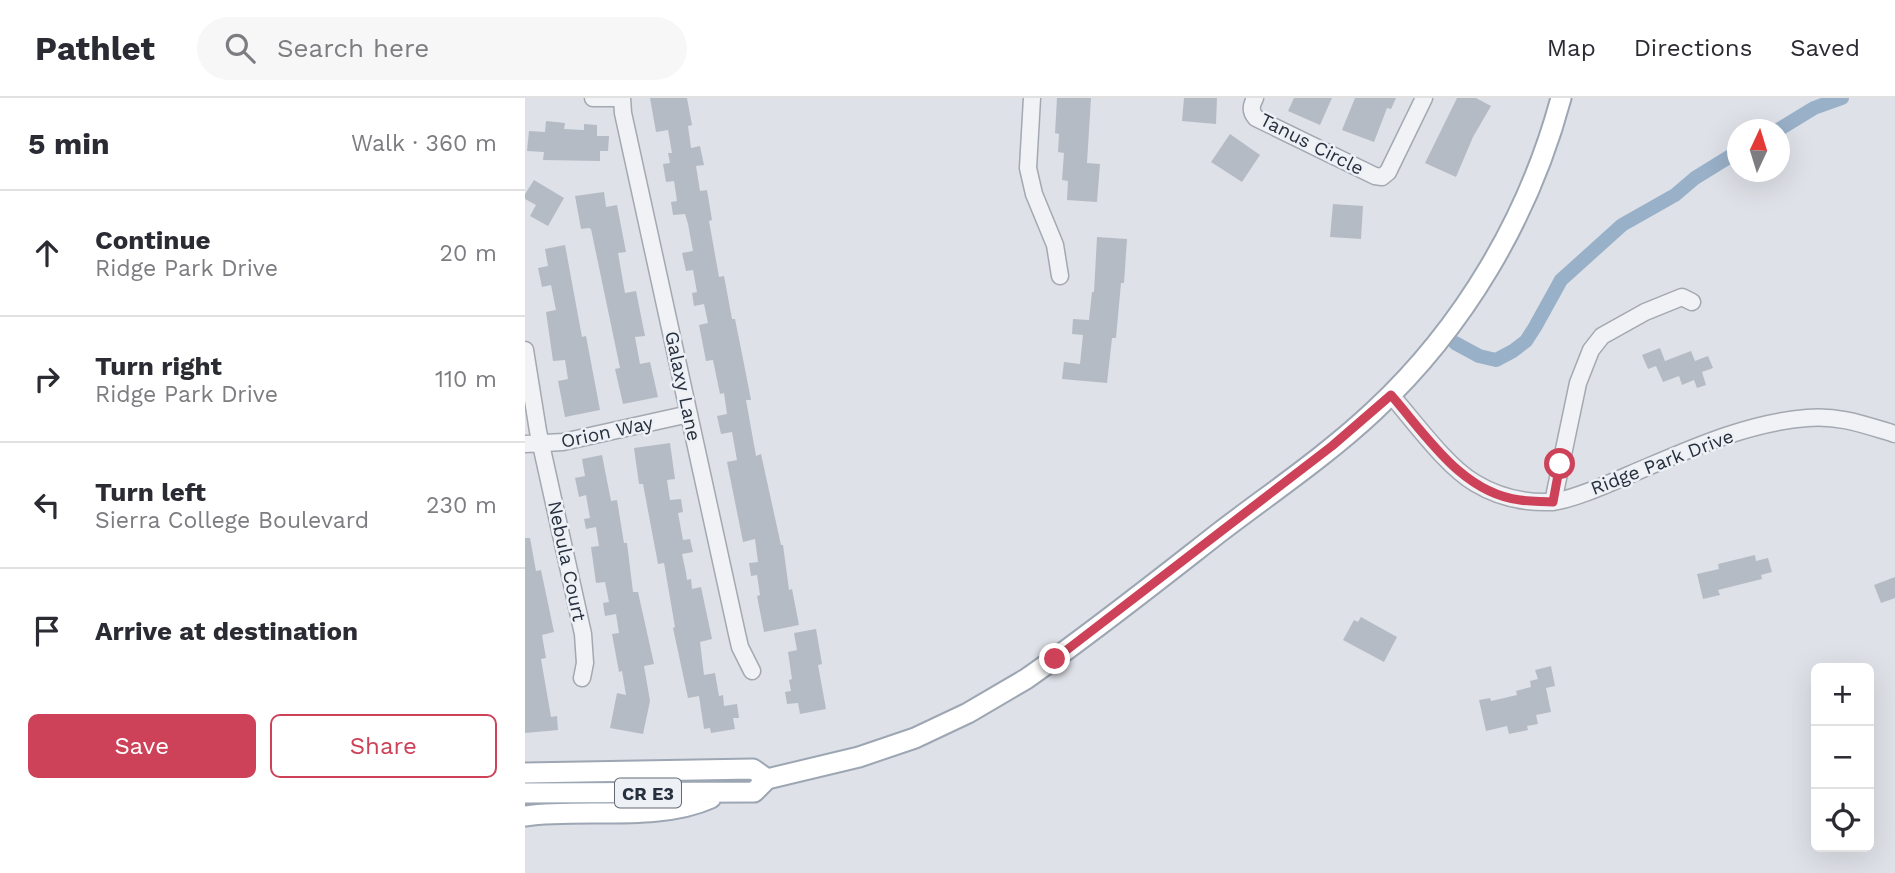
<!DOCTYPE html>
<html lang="en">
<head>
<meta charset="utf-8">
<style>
  :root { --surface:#fff; --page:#f7f7f7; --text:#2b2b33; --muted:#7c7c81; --line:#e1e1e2; --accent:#cd4258 }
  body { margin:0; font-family:"Work Sans",sans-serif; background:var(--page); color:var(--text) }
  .controls { position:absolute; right:21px; bottom:21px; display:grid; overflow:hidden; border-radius:10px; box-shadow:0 7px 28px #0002 }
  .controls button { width:63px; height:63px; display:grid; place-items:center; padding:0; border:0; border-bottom:2px solid var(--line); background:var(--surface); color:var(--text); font:35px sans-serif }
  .compass { position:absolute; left:1202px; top:21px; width:63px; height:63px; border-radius:50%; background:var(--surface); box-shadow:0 7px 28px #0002; rotate:4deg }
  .stop { position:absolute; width:21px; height:21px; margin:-16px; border:5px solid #cd4258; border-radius:50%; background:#fff }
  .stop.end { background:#cd4258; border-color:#fff; box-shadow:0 2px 7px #0008 }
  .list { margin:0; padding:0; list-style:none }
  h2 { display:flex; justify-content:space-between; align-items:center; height:91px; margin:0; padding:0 28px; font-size:30px }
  h2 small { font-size:23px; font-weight:400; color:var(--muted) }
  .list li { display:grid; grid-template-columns:46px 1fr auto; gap:21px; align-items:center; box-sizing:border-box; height:126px; padding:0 28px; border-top:2px solid var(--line) }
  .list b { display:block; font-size:26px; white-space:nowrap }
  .list p { margin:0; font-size:23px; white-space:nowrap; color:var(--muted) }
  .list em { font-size:23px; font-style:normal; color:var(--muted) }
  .actions { display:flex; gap:14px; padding:21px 28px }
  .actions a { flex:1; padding:16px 0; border:2px solid var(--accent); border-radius:10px; text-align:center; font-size:24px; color:var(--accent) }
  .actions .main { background:var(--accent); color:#fff }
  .icon { flex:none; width:38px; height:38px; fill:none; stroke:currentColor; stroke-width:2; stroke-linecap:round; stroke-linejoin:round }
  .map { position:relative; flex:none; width:1370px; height:775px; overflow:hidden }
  header { display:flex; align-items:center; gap:42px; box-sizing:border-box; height:98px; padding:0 35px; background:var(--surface); border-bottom:2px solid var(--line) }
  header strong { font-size:33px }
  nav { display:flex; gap:38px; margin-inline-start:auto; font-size:24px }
  .search { width:490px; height:63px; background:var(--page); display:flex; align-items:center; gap:18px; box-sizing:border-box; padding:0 24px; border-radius:38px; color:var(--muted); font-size:26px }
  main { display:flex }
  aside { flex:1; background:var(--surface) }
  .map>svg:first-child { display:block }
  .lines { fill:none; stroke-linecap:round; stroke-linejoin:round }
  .canal { stroke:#98b0c8; stroke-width:14 }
  .building { fill:#b5bbc4 }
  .minor-casing { stroke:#a3a8b1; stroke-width:19 }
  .major-casing { stroke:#9da6b3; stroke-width:23 }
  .minor { stroke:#f0f2f6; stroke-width:16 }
  .major { stroke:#fff; stroke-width:19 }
  .route { stroke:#cd4258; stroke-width:9 }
  .labels { text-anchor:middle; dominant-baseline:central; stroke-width:5; stroke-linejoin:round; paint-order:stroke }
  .shield { fill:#edf0f5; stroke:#626a75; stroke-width:2 }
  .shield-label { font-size:18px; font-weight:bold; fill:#27303e }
  .street-label { font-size:19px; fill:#27303e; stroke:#edf0f5 }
</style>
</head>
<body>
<header>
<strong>Pathlet</strong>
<div class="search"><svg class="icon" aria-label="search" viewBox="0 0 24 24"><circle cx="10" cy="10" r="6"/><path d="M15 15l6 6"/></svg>Search here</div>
<nav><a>Map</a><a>Directions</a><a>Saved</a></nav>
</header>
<main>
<aside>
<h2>5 min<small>Walk · 360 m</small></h2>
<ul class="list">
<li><svg class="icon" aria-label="ahead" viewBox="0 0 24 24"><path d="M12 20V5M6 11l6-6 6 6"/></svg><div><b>Continue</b><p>Ridge Park Drive</p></div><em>20 m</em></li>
<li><svg class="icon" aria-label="right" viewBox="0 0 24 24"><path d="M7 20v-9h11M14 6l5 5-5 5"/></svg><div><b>Turn right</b><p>Ridge Park Drive</p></div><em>110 m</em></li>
<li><svg class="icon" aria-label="left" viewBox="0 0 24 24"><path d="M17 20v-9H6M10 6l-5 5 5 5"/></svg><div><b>Turn left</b><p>Sierra College Boulevard</p></div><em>230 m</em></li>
<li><svg class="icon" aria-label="arrive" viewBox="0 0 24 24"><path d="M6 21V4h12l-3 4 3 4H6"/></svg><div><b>Arrive at destination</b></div></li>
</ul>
<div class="actions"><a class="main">Save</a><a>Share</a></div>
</aside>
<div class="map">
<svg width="1370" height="775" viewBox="0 0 1370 775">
  <rect width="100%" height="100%" fill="#dee1e7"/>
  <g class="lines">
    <path class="canal" d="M 1253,32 L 1289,10 L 1317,0
      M 930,245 L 954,258 L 971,262 L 988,253 L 1001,243 L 1010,229 L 1036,182 L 1097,127 L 1150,97 L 1170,80 L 1212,54"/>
  </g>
  <path class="building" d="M 125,0 L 162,0 L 167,27 L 163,28 L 166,50 L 175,48 L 179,67 L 171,68 L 175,93 L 182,92 L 187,122 L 184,123 L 194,179 L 199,178 L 207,221 L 210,221 L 219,266 L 226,302 L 221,302 L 231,358 L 236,356 L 256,447 L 258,447 L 264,492 L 267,491 L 274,527 L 239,534 L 232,498 L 235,497 L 232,477 L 226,478 L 224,465 L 233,464 L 230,441 L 218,444 L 202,364 L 212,362 L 207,334 L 196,336 L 192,318 L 202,316 L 199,295 L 195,296 L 188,262 L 181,263 L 174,227 L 183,225 L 179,206 L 169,208 L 167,195 L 172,194 L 168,172 L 161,173 L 157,155 L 168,153 L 163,126 L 160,116 L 148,117 L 146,104 L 152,103 L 149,83 L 141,84 L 138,66 L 145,65 L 143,55 L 147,55 L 143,32 L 131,34 Z
    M 532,0 L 566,0 L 562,65 L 575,66 L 572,104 L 542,102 L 543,83 L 537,82 L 539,55 L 533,54 L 534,36 L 530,35 Z
    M 659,0 L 692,0 L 691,26 L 657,23 Z
    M 769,0 L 807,0 L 795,27 L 763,13 Z
    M 830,0 L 871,0 L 866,11 L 862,10 L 849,44 L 817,32 Z
    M 932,0 L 951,0 L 966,8 L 948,39 L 931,79 L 900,65 Z
    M 21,23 L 40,25 L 39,31 L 59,32 L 59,26 L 72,27 L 72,38 L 84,38 L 83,53 L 75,53 L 75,63 L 18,62 L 19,54 L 2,53 L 4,33 L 20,34 Z
    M 705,36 L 735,57 L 717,84 L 686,64 Z
    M 9,82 L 39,100 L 23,128 L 5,118 L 11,107 L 0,101 L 0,96 Z
    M 79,94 L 81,109 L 92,107 L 101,154 L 93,155 L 100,195 L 111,193 L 120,238 L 110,239 L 115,266 L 125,264 L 133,299 L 98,306 L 90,271 L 95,270 L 66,131 L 64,130 L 56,131 L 50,98 Z
    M 808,106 L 838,108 L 836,141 L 805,139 Z
    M 572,139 L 602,141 L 599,185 L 596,185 L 591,240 L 587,240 L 582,285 L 537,281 L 539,264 L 555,266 L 558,237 L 547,236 L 548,221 L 564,222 L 567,194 L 569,194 Z
    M 40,147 L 57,239 L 61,238 L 75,312 L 40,319 L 33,283 L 43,281 L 40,262 L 28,263 L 21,214 L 31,212 L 26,187 L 17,189 L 13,170 L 23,168 L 20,151 Z
    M 1135,250 L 1140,263 L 1166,253 L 1170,263 L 1183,258 L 1188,270 L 1177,274 L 1181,287 L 1172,290 L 1169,282 L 1157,287 L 1154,278 L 1138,284 L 1131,268 L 1123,271 L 1117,257 Z
    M 145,345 L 150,381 L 142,382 L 145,402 L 156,401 L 158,414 L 153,415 L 158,442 L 165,441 L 168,454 L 157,456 L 161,475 L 162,482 L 166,481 L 167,491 L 176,489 L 187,541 L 175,544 L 179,577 L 190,575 L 194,598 L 198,597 L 199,608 L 212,606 L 214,620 L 208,620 L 210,631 L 186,635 L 185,630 L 179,631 L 174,598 L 163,600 L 148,530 L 150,529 L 139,465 L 133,466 L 118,386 L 114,386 L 109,350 Z
    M 77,357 L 86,403 L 92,402 L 99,445 L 102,445 L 108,494 L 113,494 L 129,566 L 119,568 L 125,603 L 118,636 L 85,630 L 92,595 L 101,597 L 97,573 L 94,574 L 87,536 L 94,535 L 91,516 L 80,518 L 78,505 L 84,504 L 80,484 L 71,485 L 66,449 L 74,448 L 71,429 L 61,431 L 59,421 L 65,420 L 61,397 L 54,399 L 50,380 L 60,378 L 57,361 Z
    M 0,440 L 5,440 L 11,473 L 16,472 L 29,534 L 17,537 L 21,560 L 16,561 L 26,619 L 32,618 L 33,632 L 0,635 Z
    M 1230,457 L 1231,463 L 1243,460 L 1247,474 L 1236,477 L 1237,481 L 1193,492 L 1195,497 L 1178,501 L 1172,476 L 1194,471 L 1193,466 Z
    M 1370,479 L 1370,500 L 1356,505 L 1349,487 Z
    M 836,519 L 872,539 L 859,564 L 818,542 L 829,522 L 833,524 Z
    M 291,531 L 297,566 L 293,567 L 301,611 L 275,616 L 273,605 L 262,606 L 260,594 L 266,593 L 264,582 L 267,581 L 263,554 L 272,552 L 269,535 Z
    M 1026,568 L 1030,588 L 1021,590 L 1026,614 L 1011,617 L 1013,626 L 1002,628 L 1003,632 L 984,636 L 982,628 L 961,633 L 954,602 L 965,600 L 966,603 L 992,597 L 991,593 L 1006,589 L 1005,583 L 1013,581 L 1010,572 Z"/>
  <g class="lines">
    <g class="minor-casing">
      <path id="minor" d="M 68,0 L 96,0
        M 97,0 L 98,15 L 212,536 L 215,549 L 227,573
        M 507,0 L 503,70 L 509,96 L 530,147 L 535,178
        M 730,0 C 726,8 725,13 731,20 L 850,78 L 857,79 L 863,74 L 899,0
        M 0,252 L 13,333 L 58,536 L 60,565 L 57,580
        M 866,297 C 889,323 921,368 950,385 C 973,399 999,405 1026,404 C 1048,402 1085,385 1106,376 C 1163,352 1220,325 1282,320 C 1314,317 1340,327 1370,336
        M 0,346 L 38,344 L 164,316
        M 1028,404 L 1053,285 L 1066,252 L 1077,238 L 1120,214 L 1157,199 L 1167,204"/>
    </g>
    <g class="major-casing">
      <path id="major" d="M 0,675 L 228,671 L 242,681
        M 0,695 L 229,694 L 242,681 L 334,659 L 390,640 L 443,615 L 501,581 C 567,535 631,484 695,434 C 746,395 801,358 849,313 C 939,229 1004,119 1036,0
        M 0,718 C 59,710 133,724 186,700"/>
    </g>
    <use href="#minor" class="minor"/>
    <use href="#major" class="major"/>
  </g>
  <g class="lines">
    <path class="route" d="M 530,561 L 807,348 L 866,297 C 901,337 937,395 995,402 C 1006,404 1017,403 1028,404 L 1035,366"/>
  </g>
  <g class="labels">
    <rect class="shield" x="90" y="680.5" width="66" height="29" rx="5"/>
    <g class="shield-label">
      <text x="123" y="695">CR E3</text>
    </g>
    <g class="street-label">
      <text transform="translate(787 46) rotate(27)">Tanus Circle</text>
      <text transform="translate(158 288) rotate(78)">Galaxy Lane</text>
      <text transform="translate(82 334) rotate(-12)">Orion Way</text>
      <text transform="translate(1137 364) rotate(-21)">Ridge Park Drive</text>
      <text transform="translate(42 463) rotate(78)">Nebula Court</text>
    </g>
  </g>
</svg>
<div class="controls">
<button>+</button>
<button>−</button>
<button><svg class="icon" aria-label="locate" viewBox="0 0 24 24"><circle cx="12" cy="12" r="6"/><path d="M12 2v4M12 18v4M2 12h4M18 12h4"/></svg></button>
</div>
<svg class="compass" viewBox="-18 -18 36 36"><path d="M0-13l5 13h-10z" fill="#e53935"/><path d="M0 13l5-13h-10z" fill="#7c7c81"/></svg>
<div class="stop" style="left:1035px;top:366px"></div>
<div class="stop end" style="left:530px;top:561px"></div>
</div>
</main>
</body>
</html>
